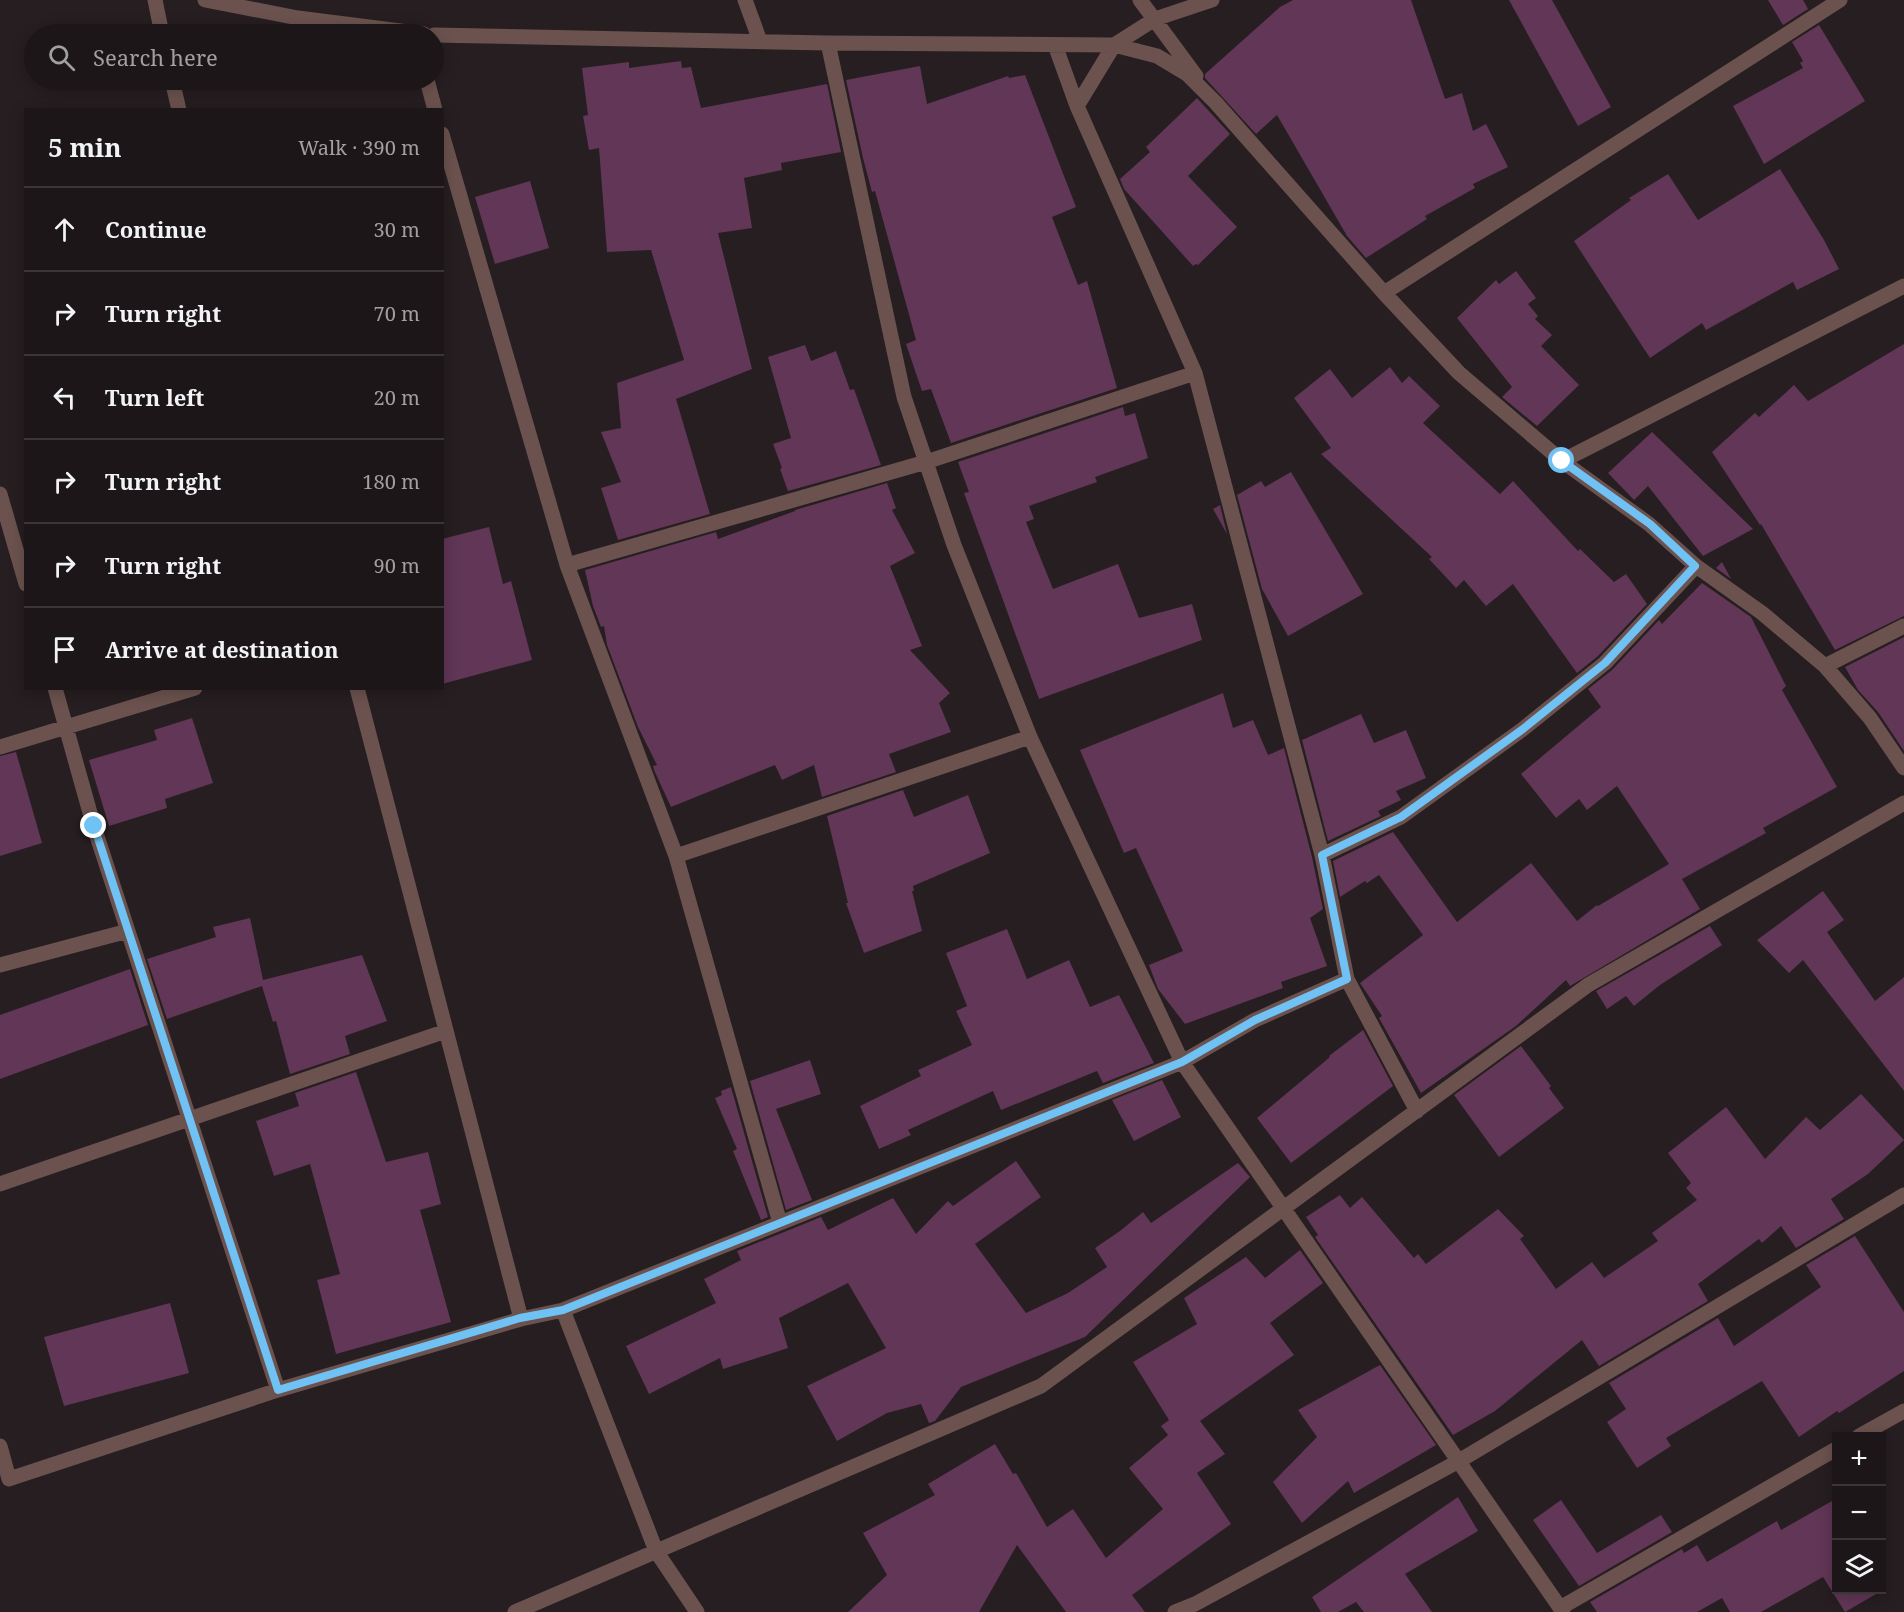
<!DOCTYPE html>
<html lang="en">
<head>
<meta charset="utf-8">
<style>
  :root { --surface:#1c1618; --page:#251f21; --text:#f1f3f6; --muted:#a09fa2; --line:#3a3537 }
  body { margin:0; font-family:"Noto Serif",serif; background:var(--page); color:var(--text) }
  .controls { position:absolute; right:18px; bottom:18px; display:grid; overflow:hidden; border-radius:0px; box-shadow:0 3px 15px #0003 }
  .controls button { width:54px; height:54px; display:grid; place-items:center; padding:0; border:0; border-bottom:2px solid var(--line); background:var(--surface); color:var(--text); font:30px sans-serif }
  .stop { position:absolute; width:18px; height:18px; margin:-14px; border:4px solid #70c2f4; border-radius:50%; background:#fff }
  .stop.end { background:#70c2f4; border-color:#fff; box-shadow:0 2px 6px #0008 }
  .list { margin:0; padding:0; list-style:none }
  h2 { display:flex; justify-content:space-between; align-items:center; height:78px; margin:0; padding:0 24px; font-size:26px }
  h2 small { font-size:20px; font-weight:400; color:var(--muted) }
  .list li { display:grid; grid-template-columns:39px 1fr auto; gap:18px; align-items:center; box-sizing:border-box; height:84px; padding:0 24px; border-top:2px solid var(--line) }
  .list b { display:block; font-size:22px; white-space:nowrap }
  .list em { font-size:20px; font-style:normal; color:var(--muted) }
  .icon { flex:none; width:33px; height:33px; fill:none; stroke:currentColor; stroke-width:2; stroke-linecap:round; stroke-linejoin:round }
  .map { position:relative; flex:none; width:1904px; height:1612px; overflow:hidden }
  .search { position:absolute; background:var(--surface); box-shadow:0 3px 15px #0003; left:24px; top:24px; width:420px; height:66px; display:flex; align-items:center; gap:15px; box-sizing:border-box; padding:0 21px; border-radius:33px; color:var(--muted); font-size:22px }
  .panel { position:absolute; background:var(--surface); box-shadow:0 3px 15px #0003; left:24px; top:108px; width:420px; height:582px; border-radius:0px }
  .map>svg:first-child { display:block }
  .building { fill:#613656 }
  .lines { fill:none; stroke-linecap:round; stroke-linejoin:round }
  .minor { stroke:#6b524e; stroke-width:15 }
  .route { stroke:#70c2f4; stroke-width:8 }
</style>
</head>
<body>
<div class="map">
<svg width="1904" height="1612" viewBox="0 0 1904 1612">
  <rect width="100%" height="100%" fill="#261e20"/>
  <path class="building" d="M 1293,0 L 1411,0 L 1445,99 L 1462,93 L 1473,131 L 1486,124 L 1508,167 L 1473,184 L 1475,188 L 1425,216 L 1427,219 L 1366,258 L 1347,236 L 1277,115 L 1256,134 L 1205,78 L 1205,74 L 1280,7 Z
    M 1509,0 L 1552,0 L 1611,107 L 1578,126 Z
    M 1768,0 L 1803,0 L 1808,9 L 1783,25 Z
    M 1819,25 L 1865,101 L 1764,164 L 1733,106 L 1803,68 L 1800,63 L 1803,61 L 1792,42 Z
    M 681,61 L 682,68 L 691,67 L 701,108 L 827,84 L 841,152 L 781,163 L 782,170 L 744,178 L 752,228 L 718,233 L 752,369 L 676,399 L 710,514 L 618,540 L 601,488 L 621,482 L 601,432 L 621,428 L 617,383 L 684,360 L 651,250 L 607,252 L 599,148 L 589,150 L 583,116 L 588,115 L 582,68 L 629,62 L 629,68 Z
    M 920,66 L 927,104 L 1008,76 L 1009,78 L 1025,75 L 1076,207 L 1052,217 L 1078,285 L 1087,281 L 1117,388 L 951,443 L 931,389 L 922,391 L 906,344 L 916,340 L 875,191 L 872,192 L 863,158 L 846,80 Z
    M 1197,98 L 1230,134 L 1188,176 L 1237,227 L 1198,265 L 1196,264 L 1193,266 L 1124,189 L 1120,179 L 1150,152 L 1146,147 Z
    M 1780,169 L 1824,240 L 1839,269 L 1797,290 L 1793,282 L 1706,330 L 1702,323 L 1650,358 L 1574,241 L 1631,200 L 1629,198 L 1668,174 L 1698,220 Z
    M 530,181 L 549,248 L 495,264 L 475,197 Z
    M 1516,271 L 1536,298 L 1528,304 L 1538,316 L 1535,319 L 1552,335 L 1541,346 L 1579,385 L 1537,426 L 1502,397 L 1512,387 L 1457,318 L 1496,280 L 1499,284 Z
    M 1904,344 L 1904,616 L 1835,650 L 1761,524 L 1760,525 L 1712,452 L 1755,413 L 1759,417 L 1794,385 L 1808,401 Z
    M 805,345 L 811,361 L 836,351 L 850,390 L 854,389 L 881,465 L 788,491 L 780,469 L 782,468 L 773,444 L 791,438 L 768,357 Z
    M 1390,367 L 1402,383 L 1409,376 L 1440,406 L 1423,423 L 1500,494 L 1513,481 L 1578,551 L 1580,549 L 1614,582 L 1626,574 L 1647,604 L 1598,656 L 1577,673 L 1513,584 L 1486,606 L 1464,580 L 1456,588 L 1429,559 L 1432,557 L 1321,454 L 1331,448 L 1294,398 L 1330,369 L 1352,398 Z
    M 1123,407 L 1125,416 L 1135,413 L 1148,458 L 1095,477 L 1097,482 L 1029,506 L 1034,519 L 1026,522 L 1053,589 L 1118,564 L 1139,618 L 1192,604 L 1202,640 L 1039,699 L 964,493 L 969,492 L 958,462 Z
    M 1652,432 L 1753,529 L 1703,556 L 1648,486 L 1634,500 L 1608,473 Z
    M 1291,472 L 1363,594 L 1288,636 L 1262,589 L 1237,495 L 1261,481 L 1265,487 Z
    M 887,483 L 896,508 L 892,510 L 915,553 L 890,566 L 922,646 L 910,650 L 950,693 L 939,703 L 951,732 L 889,754 L 896,772 L 822,797 L 814,765 L 782,780 L 775,765 L 671,807 L 654,770 L 653,766 L 657,765 L 638,727 L 607,645 L 604,626 L 601,627 L 593,606 L 585,570 L 716,532 L 718,539 L 795,511 L 795,510 Z
    M 1220,505 L 1227,534 L 1213,509 Z
    M 489,527 L 503,584 L 511,581 L 532,660 L 442,684 L 442,539 Z
    M 1722,562 L 1731,579 L 1716,568 Z
    M 1702,583 L 1751,617 L 1786,686 L 1782,690 L 1837,787 L 1763,828 L 1766,833 L 1682,879 L 1700,909 L 1570,986 L 1566,980 L 1516,1026 L 1421,1093 L 1379,1018 L 1382,1016 L 1360,983 L 1423,935 L 1379,875 L 1367,883 L 1365,881 L 1340,897 L 1333,861 L 1393,832 L 1457,922 L 1531,863 L 1577,921 L 1597,905 L 1598,906 L 1669,864 L 1617,786 L 1587,810 L 1579,799 L 1556,818 L 1521,774 L 1601,707 L 1588,689 L 1612,670 L 1659,620 L 1662,624 Z
    M 1904,637 L 1904,751 L 1878,712 L 1858,690 L 1845,667 Z
    M 1223,693 L 1233,728 L 1253,720 L 1268,755 L 1284,748 L 1312,857 L 1323,909 L 1310,918 L 1327,966 L 1281,982 L 1283,988 L 1185,1024 L 1158,989 L 1149,965 L 1183,951 L 1136,848 L 1124,853 L 1080,750 Z
    M 1361,714 L 1374,743 L 1406,730 L 1426,778 L 1396,791 L 1401,800 L 1378,811 L 1381,816 L 1328,841 L 1302,740 Z
    M 192,718 L 213,783 L 165,799 L 167,808 L 109,826 L 89,760 L 157,740 L 154,730 Z
    M 16,752 L 42,843 L 0,856 L 0,756 Z
    M 903,790 L 914,817 L 968,795 L 990,853 L 913,886 L 914,891 L 912,891 L 922,931 L 864,953 L 846,903 L 848,903 L 827,816 Z
    M 1823,891 L 1844,920 L 1827,932 L 1875,1001 L 1904,977 L 1904,1091 L 1803,960 L 1789,973 L 1757,940 Z
    M 250,918 L 263,980 L 362,955 L 387,1021 L 345,1036 L 350,1054 L 290,1074 L 276,1021 L 273,1022 L 262,986 L 167,1019 L 147,959 L 216,937 L 213,927 Z
    M 1710,926 L 1722,945 L 1660,985 L 1634,1006 L 1626,996 L 1607,1009 L 1596,991 Z
    M 1007,929 L 1027,979 L 1069,960 L 1090,1007 L 1119,995 L 1154,1063 L 1103,1083 L 1097,1071 L 1001,1110 L 993,1091 L 908,1130 L 911,1135 L 879,1149 L 860,1106 L 921,1076 L 918,1070 L 972,1045 L 956,1011 L 967,1006 L 946,953 Z
    M 130,969 L 148,1025 L 0,1079 L 0,1015 Z
    M 1363,1030 L 1393,1086 L 1291,1163 L 1257,1118 L 1330,1057 L 1329,1056 Z
    M 1521,1046 L 1551,1086 L 1549,1088 L 1564,1108 L 1499,1157 L 1454,1095 Z
    M 810,1060 L 821,1094 L 776,1109 L 812,1200 L 786,1210 L 750,1081 Z
    M 356,1072 L 386,1162 L 428,1152 L 441,1204 L 420,1210 L 451,1322 L 336,1354 L 317,1280 L 340,1274 L 310,1164 L 274,1176 L 256,1121 L 299,1106 L 295,1093 Z
    M 1162,1080 L 1181,1117 L 1134,1141 L 1112,1100 Z
    M 731,1087 L 768,1217 L 761,1220 L 733,1151 L 737,1149 L 715,1098 L 722,1095 L 721,1091 Z
    M 1861,1094 L 1904,1140 L 1868,1174 L 1831,1199 L 1844,1219 L 1796,1248 L 1781,1226 L 1762,1243 L 1759,1239 L 1698,1284 L 1708,1301 L 1599,1366 L 1582,1340 L 1495,1411 L 1453,1435 L 1315,1237 L 1318,1235 L 1306,1217 L 1340,1195 L 1350,1208 L 1362,1197 L 1414,1258 L 1418,1254 L 1426,1264 L 1498,1209 L 1524,1236 L 1520,1239 L 1556,1289 L 1592,1262 L 1604,1278 L 1658,1241 L 1652,1233 L 1697,1200 L 1686,1188 L 1691,1183 L 1668,1153 L 1726,1107 L 1765,1159 L 1806,1117 L 1820,1130 Z
    M 1016,1161 L 1041,1197 L 975,1244 L 1026,1313 L 1068,1293 L 1107,1267 L 1095,1248 L 1120,1231 L 1143,1212 L 1151,1223 L 1238,1163 L 1250,1177 L 1085,1337 L 961,1387 L 935,1421 L 929,1423 L 921,1404 L 887,1413 L 837,1441 L 807,1386 L 886,1348 L 848,1283 L 779,1318 L 788,1348 L 723,1369 L 720,1358 L 649,1394 L 626,1346 L 716,1303 L 704,1279 L 741,1260 L 737,1251 L 821,1217 L 828,1230 L 893,1198 L 916,1234 L 948,1201 L 953,1206 Z
    M 1855,1236 L 1904,1312 L 1904,1371 L 1839,1413 L 1837,1411 L 1799,1437 L 1762,1381 L 1666,1438 L 1671,1446 L 1637,1468 L 1607,1422 L 1626,1409 L 1609,1383 L 1718,1318 L 1734,1346 L 1821,1287 L 1806,1265 Z
    M 1300,1250 L 1323,1283 L 1270,1323 L 1294,1355 L 1200,1421 L 1225,1454 L 1197,1473 L 1231,1524 L 1132,1595 L 1145,1612 L 1066,1612 L 1017,1545 L 979,1612 L 848,1612 L 887,1575 L 863,1533 L 935,1495 L 928,1484 L 995,1444 L 1013,1474 L 1016,1473 L 1047,1527 L 1073,1509 L 1106,1558 L 1163,1509 L 1129,1468 L 1168,1435 L 1161,1426 L 1169,1420 L 1133,1362 L 1197,1324 L 1184,1298 L 1246,1257 L 1265,1278 Z
    M 170,1303 L 189,1373 L 64,1406 L 44,1337 Z
    M 1380,1365 L 1436,1445 L 1354,1493 L 1348,1481 L 1302,1523 L 1273,1482 L 1317,1437 L 1298,1410 Z
    M 1458,1497 L 1478,1531 L 1405,1574 L 1432,1612 L 1364,1612 L 1356,1602 L 1338,1612 L 1321,1612 L 1312,1597 Z
    M 1561,1500 L 1597,1553 L 1661,1515 L 1672,1532 L 1579,1586 L 1533,1520 Z
    M 1832,1501 L 1836,1509 L 1836,1590 L 1881,1590 L 1881,1588 L 1883,1590 L 1845,1612 L 1823,1577 L 1761,1612 L 1730,1612 L 1722,1598 L 1697,1612 L 1597,1612 L 1590,1602 L 1682,1549 L 1684,1553 L 1697,1545 L 1707,1562 L 1777,1521 L 1781,1530 Z"/>
  <g class="lines">
    <path class="minor" d="M 155,0 L 162,34
      M 205,0 L 298,18 L 424,34
      M 745,0 L 760,41
      M 1140,0 L 1196,76
      M 434,35 L 828,43 L 1114,45 L 1157,56 L 1187,74 L 1216,103 L 1384,293 L 1459,373 L 1562,461 L 1649,524 L 1696,566 L 1762,613 L 1825,666 L 1870,718 L 1904,768
      M 828,43 L 904,397 L 954,545 L 1030,737 L 1182,1062 L 1563,1612
      M 172,80 L 179,110
      M 427,80 L 435,110
      M 1077,106 L 1114,45 L 1155,19 L 1212,0
      M 442,134 L 567,565 L 676,856 L 780,1223
      M 1384,293 L 1840,0
      M 1195,373 L 1322,855
      M 1562,461 L 1904,286
      M 0,494 L 26,584
      M 567,565 L 926,462 L 1195,373 L 1077,106 L 1055,45
      M 1825,666 L 1904,626
      M 55,688 L 94,827 L 278,1390
      M 357,688 L 521,1319 L 563,1310 L 1182,1062 L 1255,1020 L 1347,979 L 1322,855 L 1401,817 L 1523,729 L 1605,663 L 1696,566
      M 0,747 L 195,688
      M 676,856 L 1030,737
      M 0,965 L 128,931
      M 1347,979 L 1417,1111
      M 0,1184 L 446,1031
      M 563,1310 L 656,1551 L 697,1612
      M 1859,1436 L 1904,1411
      M 0,1446 L 9,1479 L 278,1390 L 521,1319
      M 1560,1608 L 1836,1449
      M 515,1612 L 1041,1386 L 1588,985 L 1904,803
      M 1175,1612 L 1195,1604 L 1459,1461 L 1904,1195"/>
  </g>
  <g class="lines">
    <path class="route" d="M 94,826 L 278,1390 L 520,1318 L 563,1310 L 1182,1062 L 1255,1020 L 1347,979 L 1322,855 L 1401,817 L 1523,729 L 1605,663 L 1695,566 L 1650,524 L 1562,461"/>
  </g>
</svg>
<div class="controls">
<button>+</button>
<button>−</button>
<button><svg class="icon" aria-label="layers" viewBox="0 0 24 24"><path d="M12 4l9 5-9 5-9-5zM3 14l9 5 9-5"/></svg></button>
</div>
<div class="stop" style="left:1562px;top:461px"></div>
<div class="stop end" style="left:94px;top:826px"></div>
<div class="search"><svg class="icon" aria-label="search" viewBox="0 0 24 24"><circle cx="10" cy="10" r="6"/><path d="M15 15l6 6"/></svg>Search here</div>
<section class="panel">
<h2>5 min<small>Walk · 390 m</small></h2>
<ul class="list">
<li><svg class="icon" aria-label="ahead" viewBox="0 0 24 24"><path d="M12 20V5M6 11l6-6 6 6"/></svg><div><b>Continue</b></div><em>30 m</em></li>
<li><svg class="icon" aria-label="right" viewBox="0 0 24 24"><path d="M7 20v-9h11M14 6l5 5-5 5"/></svg><div><b>Turn right</b></div><em>70 m</em></li>
<li><svg class="icon" aria-label="left" viewBox="0 0 24 24"><path d="M17 20v-9H6M10 6l-5 5 5 5"/></svg><div><b>Turn left</b></div><em>20 m</em></li>
<li><svg class="icon" aria-label="right" viewBox="0 0 24 24"><path d="M7 20v-9h11M14 6l5 5-5 5"/></svg><div><b>Turn right</b></div><em>180 m</em></li>
<li><svg class="icon" aria-label="right" viewBox="0 0 24 24"><path d="M7 20v-9h11M14 6l5 5-5 5"/></svg><div><b>Turn right</b></div><em>90 m</em></li>
<li><svg class="icon" aria-label="arrive" viewBox="0 0 24 24"><path d="M6 21V4h12l-3 4 3 4H6"/></svg><div><b>Arrive at destination</b></div></li>
</ul>
</section>
</div>
</body>
</html>
